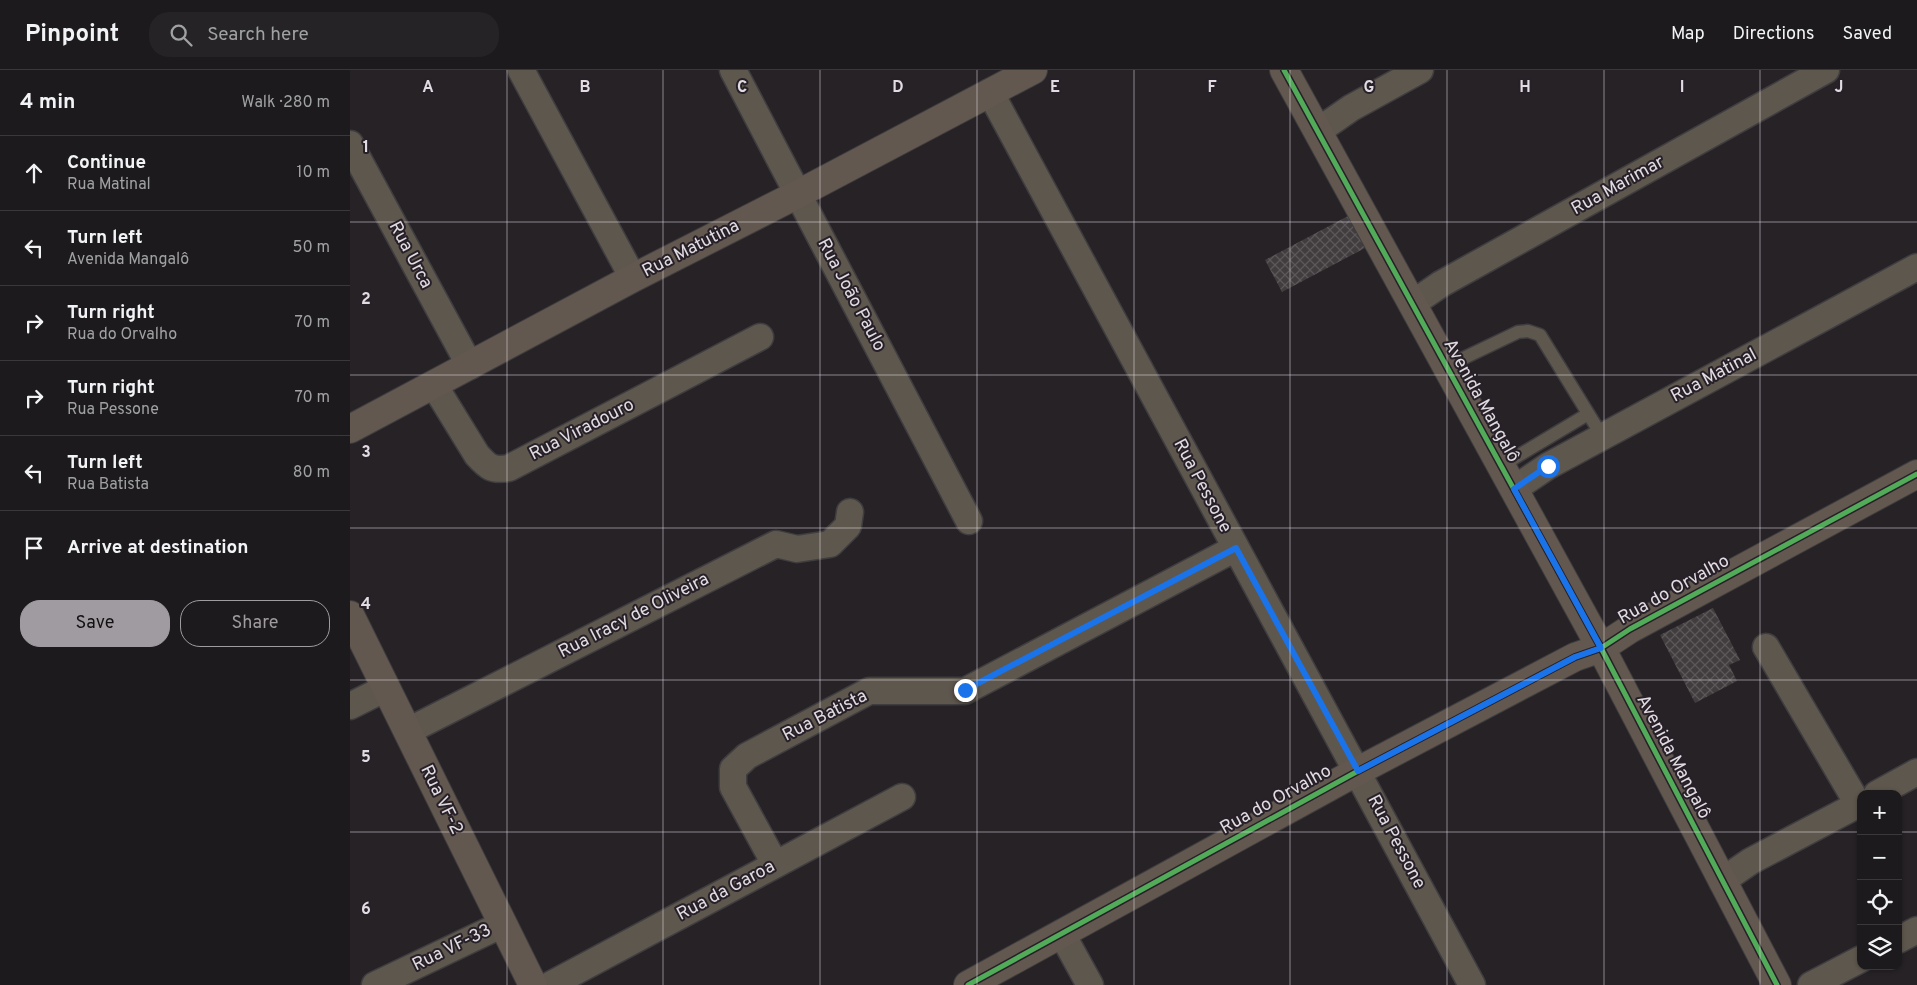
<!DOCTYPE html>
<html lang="en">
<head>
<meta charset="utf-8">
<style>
  :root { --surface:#1c1a1c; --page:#252325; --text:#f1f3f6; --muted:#a0a1a3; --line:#3a383b; --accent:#a09ba0 }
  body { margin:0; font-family:Overpass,sans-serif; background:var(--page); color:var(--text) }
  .controls { position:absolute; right:15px; bottom:15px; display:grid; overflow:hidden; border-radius:10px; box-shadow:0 1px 4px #0004 }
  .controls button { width:45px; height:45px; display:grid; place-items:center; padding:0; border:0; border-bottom:1px solid var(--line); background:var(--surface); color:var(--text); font:25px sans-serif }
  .stop { position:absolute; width:15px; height:15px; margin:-11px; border:4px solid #1a73e8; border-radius:50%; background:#fff }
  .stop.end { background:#1a73e8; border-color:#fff; box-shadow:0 1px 5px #0008 }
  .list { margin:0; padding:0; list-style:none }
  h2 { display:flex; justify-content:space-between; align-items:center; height:65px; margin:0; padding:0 20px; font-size:21px }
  h2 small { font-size:16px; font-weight:400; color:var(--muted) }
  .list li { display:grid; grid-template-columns:32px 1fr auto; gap:15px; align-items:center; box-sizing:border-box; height:75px; padding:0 20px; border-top:1px solid var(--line) }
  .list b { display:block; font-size:19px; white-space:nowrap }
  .list p { margin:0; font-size:16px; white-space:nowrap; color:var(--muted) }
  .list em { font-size:16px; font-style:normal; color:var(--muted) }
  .actions { display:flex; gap:10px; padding:15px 20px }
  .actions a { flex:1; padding:11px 0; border:1px solid var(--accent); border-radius:20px; text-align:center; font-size:18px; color:var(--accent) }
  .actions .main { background:var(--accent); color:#111 }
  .icon { flex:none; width:28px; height:28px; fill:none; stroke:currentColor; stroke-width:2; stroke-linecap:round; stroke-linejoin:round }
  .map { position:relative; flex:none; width:1567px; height:915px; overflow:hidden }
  header { display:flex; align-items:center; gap:30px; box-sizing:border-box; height:70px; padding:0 25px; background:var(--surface); border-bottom:1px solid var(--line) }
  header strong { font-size:24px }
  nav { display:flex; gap:28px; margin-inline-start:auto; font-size:18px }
  .search { width:350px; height:45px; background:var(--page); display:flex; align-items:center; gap:12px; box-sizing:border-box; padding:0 18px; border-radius:20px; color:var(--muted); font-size:19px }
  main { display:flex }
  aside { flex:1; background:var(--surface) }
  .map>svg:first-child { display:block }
  .building { fill:url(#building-cross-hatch) }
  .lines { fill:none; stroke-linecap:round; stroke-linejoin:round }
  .lane-casing { stroke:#3f3d3f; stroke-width:15 }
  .street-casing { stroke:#3f3d3f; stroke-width:29 }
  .secondary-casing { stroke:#3f3d3f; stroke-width:30 }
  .lane { stroke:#5e574e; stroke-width:12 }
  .street { stroke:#5e574e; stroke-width:26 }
  .secondary { stroke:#62584f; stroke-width:28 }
  .cycleway-casing { stroke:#272028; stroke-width:8 }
  .cycleway { stroke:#51ab58; stroke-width:5 }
  .route { stroke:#1a73e8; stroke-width:6 }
  .grid { fill:none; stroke:#e1dce1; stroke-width:1; stroke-opacity:0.55 }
  .labels { text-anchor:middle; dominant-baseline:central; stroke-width:4; stroke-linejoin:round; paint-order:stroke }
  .street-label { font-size:18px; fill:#e1dce1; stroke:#272028 }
  .grid-label { font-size:16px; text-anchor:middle; font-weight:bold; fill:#e1dce1; stroke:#272028; stroke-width:4; stroke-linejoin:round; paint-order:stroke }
</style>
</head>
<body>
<header>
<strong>Pinpoint</strong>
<div class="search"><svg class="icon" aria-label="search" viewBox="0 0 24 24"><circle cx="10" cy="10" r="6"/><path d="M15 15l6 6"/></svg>Search here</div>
<nav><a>Map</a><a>Directions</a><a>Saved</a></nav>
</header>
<main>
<aside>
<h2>4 min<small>Walk · 280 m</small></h2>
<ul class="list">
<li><svg class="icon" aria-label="ahead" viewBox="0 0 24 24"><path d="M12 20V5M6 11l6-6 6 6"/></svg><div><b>Continue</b><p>Rua Matinal</p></div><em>10 m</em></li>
<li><svg class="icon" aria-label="left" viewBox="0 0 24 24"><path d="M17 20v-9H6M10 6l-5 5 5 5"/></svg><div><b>Turn left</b><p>Avenida Mangalô</p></div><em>50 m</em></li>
<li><svg class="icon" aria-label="right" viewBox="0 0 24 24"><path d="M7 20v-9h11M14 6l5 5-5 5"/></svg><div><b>Turn right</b><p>Rua do Orvalho</p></div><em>70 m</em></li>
<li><svg class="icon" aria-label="right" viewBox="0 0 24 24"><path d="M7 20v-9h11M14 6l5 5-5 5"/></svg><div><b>Turn right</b><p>Rua Pessone</p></div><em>70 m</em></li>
<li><svg class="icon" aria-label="left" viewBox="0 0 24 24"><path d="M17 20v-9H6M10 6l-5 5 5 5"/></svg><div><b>Turn left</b><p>Rua Batista</p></div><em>80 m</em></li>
<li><svg class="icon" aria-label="arrive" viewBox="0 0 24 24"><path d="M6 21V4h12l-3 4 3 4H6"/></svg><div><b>Arrive at destination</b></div></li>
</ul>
<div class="actions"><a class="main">Save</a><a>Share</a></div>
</aside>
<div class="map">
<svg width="1567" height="915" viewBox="0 0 1567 915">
  <defs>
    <pattern id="building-cross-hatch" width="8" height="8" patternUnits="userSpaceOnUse" patternTransform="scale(1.25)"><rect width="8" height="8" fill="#413d3e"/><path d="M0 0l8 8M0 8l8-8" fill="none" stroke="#5c585a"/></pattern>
  </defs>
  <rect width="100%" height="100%" fill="#262226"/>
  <path class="building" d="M 998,146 L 1015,178 L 932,222 L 915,190 Z
    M 1363,538 L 1390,590 L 1379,595 L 1387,611 L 1345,633 L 1310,565 Z"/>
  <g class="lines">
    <g class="lane-casing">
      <path id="lane" d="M 1097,296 L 1168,262 L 1178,261 L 1190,265 L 1252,366
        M 1151,396 L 1238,344"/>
    </g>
    <g class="street-casing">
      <path id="street" d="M 171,0 L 283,208
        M 383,0 L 619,451
        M 640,22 L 1122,915
        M 968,61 L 1001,38 L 1070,0
        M 0,74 L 120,296
        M 1062,234 L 1091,214 L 1476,0
        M 84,315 L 127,385 C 138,397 142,401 159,398 L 410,267
        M 1164,419 L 1198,396 L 1567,197
        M 1416,577 L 1508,734
        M 0,636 L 36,618
        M 58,661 L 426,474 L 447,479 L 480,474 L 498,456 L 500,442
        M 1527,724 L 1567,702
        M 425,794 L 383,717 L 383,699 L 397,686 L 519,621 L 615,621 L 886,478
        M 1372,811 L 1401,791 L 1511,733
        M 712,864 L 740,915
        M 1548,870 L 1567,860
        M 25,915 L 153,854
        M 200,915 L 552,727
        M 1461,915 L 1511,889"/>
    </g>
    <g class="secondary-casing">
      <path id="secondary" d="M 934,0 L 1251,578 L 1427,915
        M 0,359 L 283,208 L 448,124 L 683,0
        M 0,545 L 183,915
        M 618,915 L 1008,701 L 1225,587 L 1251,578 L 1280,559 L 1567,404"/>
    </g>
    <use href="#lane" class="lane"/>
    <use href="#street" class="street"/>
    <use href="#secondary" class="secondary"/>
    <g class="cycleway-casing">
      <path id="cycleway" d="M 934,0 L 1251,578 L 1427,915
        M 618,915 L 1008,701 L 1225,587 L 1251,578 L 1280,559 L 1567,404"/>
    </g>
    <use href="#cycleway" class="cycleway"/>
  </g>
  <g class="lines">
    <path class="route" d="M 615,620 L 886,478 L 1008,701 L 1225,587 L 1251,578 L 1164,419 L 1198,396"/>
  </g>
  <path class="grid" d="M 157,0 L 157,915M 313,0 L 313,915M 470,0 L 470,915M 627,0 L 627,915M 784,0 L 784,915M 940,0 L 940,915M 1097,0 L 1097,915M 1254,0 L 1254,915M 1410,0 L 1410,915M 0,152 L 1567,152M 0,305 L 1567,305M 0,458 L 1567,458M 0,610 L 1567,610M 0,762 L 1511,762M 1548,762 L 1567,762"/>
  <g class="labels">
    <g class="street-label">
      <text transform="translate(1268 116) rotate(-29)">Rua Marimar</text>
      <text transform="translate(341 179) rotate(-27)">Rua Matutina</text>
      <text transform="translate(60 185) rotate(62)">Rua Urca</text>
      <text transform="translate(501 225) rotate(62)">Rua João Paulo</text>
      <text transform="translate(1364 306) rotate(-28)">Rua Matinal</text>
      <text transform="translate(1131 331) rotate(61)">Avenida Mangalô</text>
      <text transform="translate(232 360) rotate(-27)">Rua Viradouro</text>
      <text transform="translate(852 416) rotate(62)">Rua Pessone</text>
      <text transform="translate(1324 520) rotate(-29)">Rua do Orvalho</text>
      <text transform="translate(284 546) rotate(-27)">Rua Iracy de Oliveira</text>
      <text transform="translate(475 646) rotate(-27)">Rua Batista</text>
      <text transform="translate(1323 687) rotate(62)">Avenida Mangalô</text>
      <text transform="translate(91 730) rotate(64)">Rua VF-2</text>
      <text transform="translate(926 730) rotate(-29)">Rua do Orvalho</text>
      <text transform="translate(1046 772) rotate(62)">Rua Pessone</text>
      <text transform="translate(376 821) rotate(-28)">Rua da Garoa</text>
      <text transform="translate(102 878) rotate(-26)">Rua VF-33</text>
    </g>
  </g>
  <g class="grid-label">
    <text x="78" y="22">A</text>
    <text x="235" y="22">B</text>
    <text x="392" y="22">C</text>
    <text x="548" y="22">D</text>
    <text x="705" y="22">E</text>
    <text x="862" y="22">F</text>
    <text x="1019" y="22">G</text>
    <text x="1175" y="22">H</text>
    <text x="1332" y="22">I</text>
    <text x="1489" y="22">J</text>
    <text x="16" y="82">1</text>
    <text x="16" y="234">2</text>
    <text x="16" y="387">3</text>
    <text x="16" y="539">4</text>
    <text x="16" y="692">5</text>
    <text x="16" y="844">6</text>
  </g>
</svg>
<div class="controls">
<button>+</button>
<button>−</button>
<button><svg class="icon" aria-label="locate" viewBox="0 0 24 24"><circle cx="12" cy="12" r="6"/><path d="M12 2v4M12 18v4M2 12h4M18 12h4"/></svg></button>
<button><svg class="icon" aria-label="layers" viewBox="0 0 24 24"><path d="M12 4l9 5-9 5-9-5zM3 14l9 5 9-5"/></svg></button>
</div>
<div class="stop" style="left:1198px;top:396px"></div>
<div class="stop end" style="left:615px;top:620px"></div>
</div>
</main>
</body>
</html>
